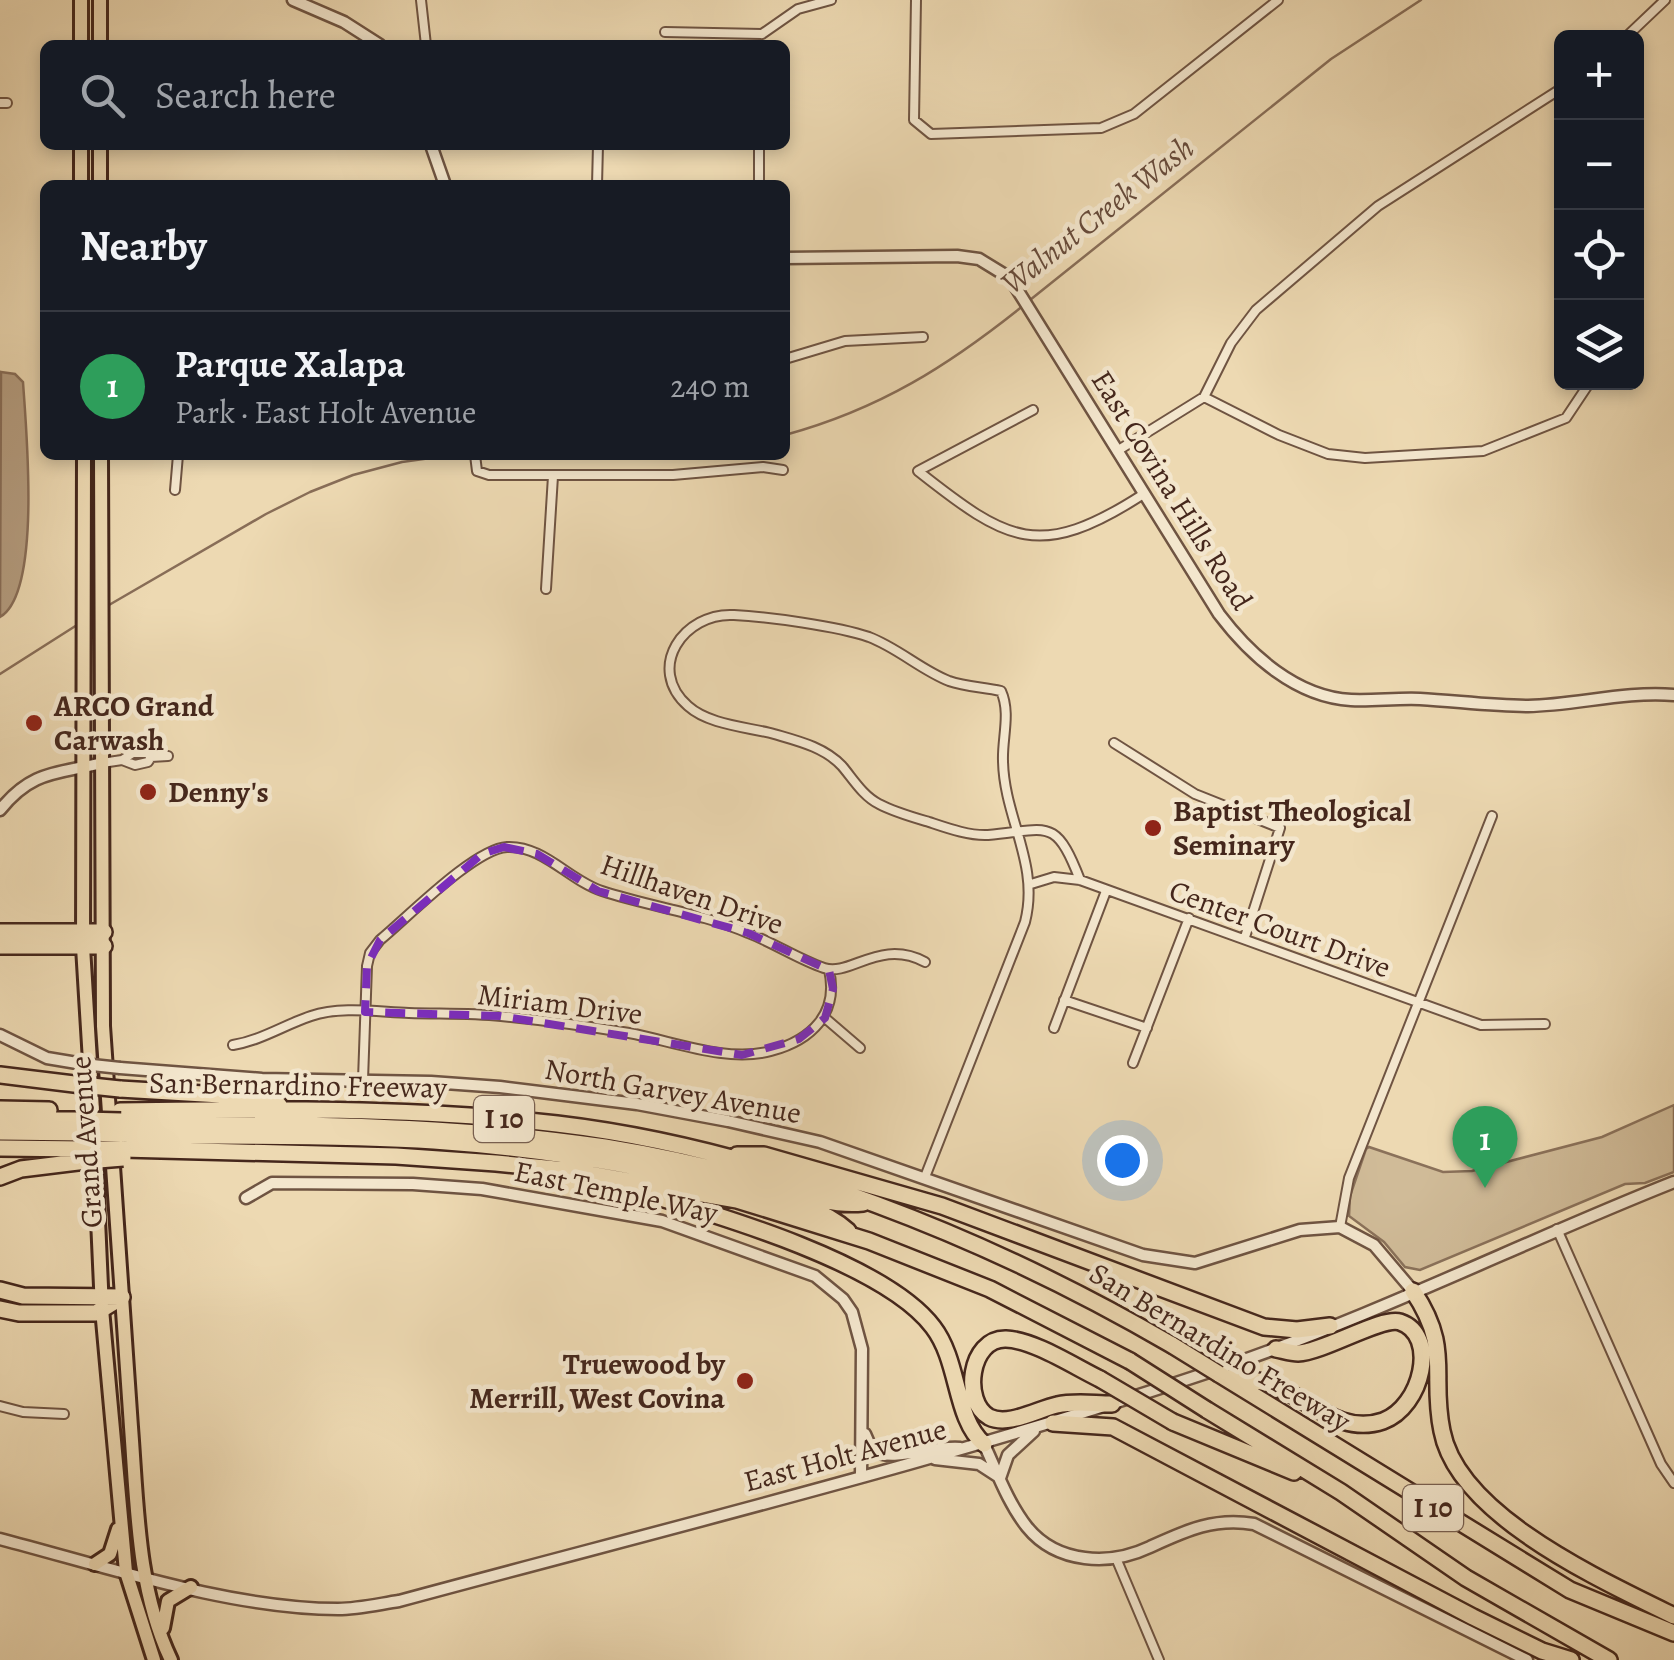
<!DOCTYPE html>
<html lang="en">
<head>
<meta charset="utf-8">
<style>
  :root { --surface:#171b24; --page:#242831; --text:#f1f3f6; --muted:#9ea1a6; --line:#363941; --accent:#8c9099 }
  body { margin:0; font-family:Alegreya,serif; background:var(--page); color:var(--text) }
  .controls { position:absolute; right:30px; top:30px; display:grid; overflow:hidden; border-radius:15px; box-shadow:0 5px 15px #0003 }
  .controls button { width:90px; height:90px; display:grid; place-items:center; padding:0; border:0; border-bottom:2px solid var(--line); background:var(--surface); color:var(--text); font:50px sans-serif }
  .you { position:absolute; left:1122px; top:1160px; width:35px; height:35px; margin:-25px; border:8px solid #fff; border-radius:50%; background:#1a73e8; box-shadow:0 0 0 15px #1a73e833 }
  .badge { display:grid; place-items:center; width:65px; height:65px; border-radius:50%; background:var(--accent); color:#fff; font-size:32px; font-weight:700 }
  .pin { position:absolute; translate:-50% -82px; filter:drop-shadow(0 2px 5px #0008) }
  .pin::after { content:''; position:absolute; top:52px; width:35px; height:30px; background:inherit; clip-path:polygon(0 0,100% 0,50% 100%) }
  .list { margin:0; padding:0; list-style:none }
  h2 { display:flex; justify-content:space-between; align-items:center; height:130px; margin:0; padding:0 40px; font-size:42px }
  h2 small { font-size:32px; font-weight:400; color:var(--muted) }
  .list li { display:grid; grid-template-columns:65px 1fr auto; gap:30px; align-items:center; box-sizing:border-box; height:150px; padding:0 40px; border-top:2px solid var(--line) }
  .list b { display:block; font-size:38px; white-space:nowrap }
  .list p { margin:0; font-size:32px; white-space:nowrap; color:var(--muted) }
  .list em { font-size:32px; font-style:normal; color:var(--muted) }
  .icon { flex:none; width:55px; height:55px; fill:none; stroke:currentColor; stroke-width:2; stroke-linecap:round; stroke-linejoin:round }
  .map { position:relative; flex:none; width:1674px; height:1660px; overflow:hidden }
  .search { position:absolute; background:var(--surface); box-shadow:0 5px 15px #0003; left:40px; top:40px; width:750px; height:110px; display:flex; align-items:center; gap:25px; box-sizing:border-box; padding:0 35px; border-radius:15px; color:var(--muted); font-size:38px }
  .panel { position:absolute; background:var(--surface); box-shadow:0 5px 15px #0003; left:40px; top:180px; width:750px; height:280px; border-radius:15px }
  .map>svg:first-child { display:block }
  .green { fill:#d0bb98; stroke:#8a715a; stroke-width:2.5 }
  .water { fill:#b49c7f; stroke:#886d57; stroke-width:2.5 }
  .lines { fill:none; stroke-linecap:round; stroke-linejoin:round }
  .stream { stroke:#886d57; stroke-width:2.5 }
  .minor-casing { stroke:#6f5442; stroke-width:12 }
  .tertiary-casing { stroke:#6f5442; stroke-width:15 }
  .primary-casing { stroke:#45271c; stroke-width:18 }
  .motorway-casing { stroke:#45271c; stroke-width:20 }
  .minor { stroke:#f3e6cd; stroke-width:8 }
  .tertiary { stroke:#f3e6cd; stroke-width:10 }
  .primary { stroke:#edd9b2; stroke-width:12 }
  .motorway { stroke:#edd9b2; stroke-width:15 }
  .tertiary-bridge-casing { stroke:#6f5442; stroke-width:15; stroke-linecap:butt }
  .motorway-bridge-casing { stroke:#45271c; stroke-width:20; stroke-linecap:butt }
  .tertiary-bridge { stroke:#f3e6cd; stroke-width:10 }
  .motorway-bridge { stroke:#edd9b2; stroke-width:15 }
  .marked { fill:none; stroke:#7b2cbf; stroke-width:8; stroke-dasharray:20 12; stroke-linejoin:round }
  .poi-dot { fill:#8f2418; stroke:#f3e6cd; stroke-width:4 }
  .labels { text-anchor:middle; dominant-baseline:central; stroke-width:9; stroke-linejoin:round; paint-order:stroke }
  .shield { fill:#f3e6cd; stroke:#796051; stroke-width:2.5 }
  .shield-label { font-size:28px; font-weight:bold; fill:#45271c }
  .street-label { font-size:30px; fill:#45271c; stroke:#f3e6cd }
  .poi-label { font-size:30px; font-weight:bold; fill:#45271c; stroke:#f3e6cd; text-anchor:start }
  .water-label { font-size:32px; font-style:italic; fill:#664a3a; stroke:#f3e6cd }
</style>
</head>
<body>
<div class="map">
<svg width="1674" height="1660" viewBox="0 0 1674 1660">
  <rect width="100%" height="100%" fill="#edd9b2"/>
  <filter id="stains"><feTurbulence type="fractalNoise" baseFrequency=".002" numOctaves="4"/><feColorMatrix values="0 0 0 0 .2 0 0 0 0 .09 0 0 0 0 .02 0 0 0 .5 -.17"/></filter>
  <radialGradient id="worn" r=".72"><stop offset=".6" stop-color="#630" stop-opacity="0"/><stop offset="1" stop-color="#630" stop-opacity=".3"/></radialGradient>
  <path class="green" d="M 1674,1105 L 1674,1172 L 1645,1183 L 1625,1184 L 1420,1270 L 1405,1267 L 1384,1242 L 1349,1216 L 1350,1196 L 1366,1149 L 1369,1147 L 1443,1172 L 1472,1171 L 1602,1137 Z"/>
  <path class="water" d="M 1,372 L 15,374 L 23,382 C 26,428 42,593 0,617 Z"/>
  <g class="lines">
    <path class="stream" d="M 1030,300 L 1331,59 L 1421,0
      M 785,435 C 880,409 948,366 1024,305
      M 109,605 L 266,514 L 310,492 L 353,475 L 402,462 L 452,455
      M 0,674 L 77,625"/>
    <g class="minor-casing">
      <path id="minor" d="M 421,0 L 426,45
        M 916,0 L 914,120 L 931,134 L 1101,128 L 1134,114 L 1278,0
        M 665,32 L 762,34
        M 762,34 L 798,9 L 831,0
        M 1625,38 L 1665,0
        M 0,103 L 7,103
        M 597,185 L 598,145
        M 759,185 L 759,145
        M 785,359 L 845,341 L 923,337
        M 1204,397 L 1279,435 L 1328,454 L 1365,458 L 1483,451 L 1566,418 L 1590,382
        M 1033,410 L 918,471 C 1008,542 1039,561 1142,495
        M 1117,451 L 1204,397 L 1231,343 L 1256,310 L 1378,206 L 1562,88
        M 475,455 L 477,471 L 489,475 L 673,475 L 763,467 L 783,470
        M 175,490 L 178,455
        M 546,589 L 553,476
        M 1114,743 L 1195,794 L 1280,828 L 1245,937
        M 122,760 L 135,765 L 148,762 L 151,757
        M 102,763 L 122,760 L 133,753 L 147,753 L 151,757 L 168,756
        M 1031,884 L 1054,877 L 1080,880 L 1481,1025 L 1545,1024
        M 1064,1000 L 1147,1028
        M 825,1018 L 860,1048
        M 1054,1028 L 1106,891
        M 233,1045 C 262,1040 284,1025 311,1016 C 341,1006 378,1012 409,1013 C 440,1014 470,1013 501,1016 C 543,1020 587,1026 629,1033 C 673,1041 726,1063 771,1051 C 812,1040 839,1013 829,970
        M 1133,1063 L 1189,918
        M 363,1080 L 367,966 L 370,953 L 380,940 C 408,917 474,849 507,847 C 543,845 570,881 602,891 C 651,907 701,913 748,933 C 774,943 798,959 824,968 C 850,977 880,938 925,962
        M 925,1177 L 1025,922 C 1040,864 1004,818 1003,761 C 1002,738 1011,713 1001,691 C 984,687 966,687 949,681 C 921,670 898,648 869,637 C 837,626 769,617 734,615 C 684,612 645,668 688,706 C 709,725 748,727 774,734 C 798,741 824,747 842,766 C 853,779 863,796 879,804 C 894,812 912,817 929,822 C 947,828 969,836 988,835 C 1047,830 1055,815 1080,880
        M 1340,1227 L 1349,1178 L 1492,816
        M 1557,1229 L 1661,1464 L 1674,1483
        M 0,1406 L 23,1412 L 64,1414
        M 1116,1558 L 1159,1660"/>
    </g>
    <g class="tertiary-casing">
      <path id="tertiary" d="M 293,0 L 344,22 L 380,45
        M 431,145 L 445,185
        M 785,258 L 957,256 L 979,259 L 1010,278 L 1219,614 C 1250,655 1296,697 1351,700 C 1374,701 1397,698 1420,699 C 1456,701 1492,706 1528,706 C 1577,705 1624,691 1674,695
        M 0,810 C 32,770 57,774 102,763
        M 0,1035 L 47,1058 L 83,1064
        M 120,1068 L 262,1079 L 431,1082 L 500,1087 L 637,1104 L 728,1121 L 820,1142 L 1143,1255 L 1195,1263 L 1300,1230 L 1340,1227 L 1374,1245 L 1413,1291
        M 246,1198 L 272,1183 L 413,1184 L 482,1189 L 662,1221 L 815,1276 L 843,1299 L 852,1312 L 862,1349 L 861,1476
        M 865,1434 L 872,1450 C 891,1463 935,1445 960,1448
        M 984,1444 C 997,1472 1008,1503 1027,1527 C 1057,1564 1110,1566 1150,1547 C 1185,1531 1214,1517 1254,1524 L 1527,1660
        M 935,1459 L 979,1464 L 999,1477
        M 1000,1478 L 1008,1455 L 1034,1431
        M 0,1539 C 104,1566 231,1609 338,1609 C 358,1609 379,1604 399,1601 C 676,1526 956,1458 1227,1366 C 1379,1314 1525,1241 1674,1182"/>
    </g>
    <g class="primary-casing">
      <path id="primary" d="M 81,0 L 81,45
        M 100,0 L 100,45
        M 81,145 L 81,185
        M 100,145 L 100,185
        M 84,455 L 83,947 L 94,1127
        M 101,455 L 103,1026 L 110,1127
        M 95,1152 L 102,1309 L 126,1572 L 154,1660
        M 112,1152 C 118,1244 124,1336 131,1427 C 137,1504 137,1589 171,1660
        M 95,1564 L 110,1554 L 118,1529
        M 163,1628 L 168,1601 L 191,1587"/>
    </g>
    <g class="motorway-casing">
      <path id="motorway" d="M 0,932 L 104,932
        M 0,946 L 104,946
        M 0,1075 L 82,1085
        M 120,1089 L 254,1097 L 279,1105
        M 0,1109 L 49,1110
        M 120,1111 C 266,1109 412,1107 557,1124 C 768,1149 990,1239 1172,1345
        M 0,1120 L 84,1120
        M 121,1121 C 283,1125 444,1123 605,1147 C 655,1155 705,1166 754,1179 C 791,1189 825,1207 863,1203
        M 0,1132 L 85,1133
        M 122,1134 C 226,1138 330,1134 434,1141 C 533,1148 631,1163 728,1187 C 768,1197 817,1203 848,1231
        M 0,1148 L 85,1149
        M 123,1149 L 396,1156 L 496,1163 L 566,1170 L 737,1200 L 869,1241 L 990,1289 L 1130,1361
        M 737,1155 L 764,1155 L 942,1206 L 1264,1327 L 1297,1330 L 1330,1326
        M 0,1177 L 21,1169 L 86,1161
        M 637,1191 C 715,1214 885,1263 933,1327 C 960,1362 954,1418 984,1444
        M 0,1290 L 23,1296 L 122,1297
        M 1413,1291 C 1452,1349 1430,1373 1442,1431 C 1458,1516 1602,1580 1674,1616
        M 0,1309 L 19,1313 L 96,1313 L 122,1297
        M 1219,1374 L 1570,1590 L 1674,1633
        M 1232,1377 C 1244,1379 1258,1380 1269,1384 C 1308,1397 1339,1436 1383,1421 C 1422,1407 1439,1335 1400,1322 C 1382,1316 1324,1352 1298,1353 C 1291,1353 1282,1350 1276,1349
        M 1100,1379 C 1075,1367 1034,1340 1006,1339 C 969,1338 962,1402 989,1417 C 1008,1427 1038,1409 1057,1405 C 1074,1401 1094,1404 1112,1404
        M 1207,1410 L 1341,1492 L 1466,1578 L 1609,1660
        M 1173,1422 L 1294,1472
        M 1053,1423 L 1113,1427 L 1473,1617 L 1542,1651 L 1571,1660"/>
    </g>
    <use href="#minor" class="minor"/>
    <use href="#tertiary" class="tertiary"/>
    <use href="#primary" class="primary"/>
    <use href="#motorway" class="motorway"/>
    <g class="tertiary-bridge-casing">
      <path id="tertiary-bridge" d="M 83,1064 L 120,1068"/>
    </g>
    <g class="motorway-bridge-casing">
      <path id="motorway-bridge" d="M 82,1085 L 120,1089
        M 84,1120 L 121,1121
        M 85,1133 L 122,1134
        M 85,1149 L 123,1149
        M 86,1161 L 123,1158
        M 1172,1345 L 1219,1374
        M 1130,1361 L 1207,1410
        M 1100,1379 L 1173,1422"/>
    </g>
    <use href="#tertiary-bridge" class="tertiary-bridge"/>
    <use href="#motorway-bridge" class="motorway-bridge"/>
  </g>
  <path class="marked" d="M 504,847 L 537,854 L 598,891 L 748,933 L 829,970 L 833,989 L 825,1018 L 799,1039 L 742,1055 L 500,1016 L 365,1012 L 367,966 L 380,940 L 482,854 Z"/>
  <g class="poi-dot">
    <circle cx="34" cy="723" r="10"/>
    <circle cx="148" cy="792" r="10"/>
    <circle cx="1153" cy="828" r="10"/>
    <circle cx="745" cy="1381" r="10"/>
  </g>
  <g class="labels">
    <g class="shield">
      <rect x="474" y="1096" width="60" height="46" rx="8"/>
      <rect x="1403" y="1485" width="60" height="46" rx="8"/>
    </g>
    <g class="shield-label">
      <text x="504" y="1119">I 10</text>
      <text x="1433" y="1508">I 10</text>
    </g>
    <g class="street-label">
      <text transform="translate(1172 490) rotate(58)">East Covina Hills Road</text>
      <text transform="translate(692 894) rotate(19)">Hillhaven Drive</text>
      <text transform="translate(1280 929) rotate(20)">Center Court Drive</text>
      <text transform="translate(560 1004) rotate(7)">Miriam Drive</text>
      <text transform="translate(298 1085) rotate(1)">San Bernardino Freeway</text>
      <text transform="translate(673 1091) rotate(10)">North Garvey Avenue</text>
      <text transform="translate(86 1142) rotate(-94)">Grand Avenue</text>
      <text transform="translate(616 1192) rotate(12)">East Temple Way</text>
      <text transform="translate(1220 1347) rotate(31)">San Bernardino Freeway</text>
      <text transform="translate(845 1455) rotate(-15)">East Holt Avenue</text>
    </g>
    <g class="poi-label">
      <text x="54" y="706">ARCO Grand<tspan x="54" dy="34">Carwash</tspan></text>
      <text x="168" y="792">Denny's</text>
      <text x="1173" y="811">Baptist Theological<tspan x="1173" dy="34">Seminary</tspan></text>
      <text x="725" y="1364" text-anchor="end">Truewood by<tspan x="725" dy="34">Merrill, West Covina</tspan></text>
    </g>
    <g class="water-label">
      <text transform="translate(1097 215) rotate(-38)">Walnut Creek Wash</text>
    </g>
  </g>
  <rect width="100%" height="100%" filter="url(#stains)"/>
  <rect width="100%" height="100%" fill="url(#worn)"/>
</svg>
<div class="controls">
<button>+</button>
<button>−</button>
<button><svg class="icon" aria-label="locate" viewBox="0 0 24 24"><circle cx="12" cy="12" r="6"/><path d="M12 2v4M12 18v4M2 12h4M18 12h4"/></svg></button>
<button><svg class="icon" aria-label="layers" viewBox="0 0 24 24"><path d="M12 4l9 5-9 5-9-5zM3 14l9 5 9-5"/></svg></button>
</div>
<div class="you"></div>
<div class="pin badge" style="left:1485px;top:1188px;background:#2e9e5b">1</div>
<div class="search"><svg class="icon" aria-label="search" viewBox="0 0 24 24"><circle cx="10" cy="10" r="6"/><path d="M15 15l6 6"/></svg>Search here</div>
<section class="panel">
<h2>Nearby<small></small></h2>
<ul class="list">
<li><span class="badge" style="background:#2e9e5b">1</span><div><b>Parque Xalapa</b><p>Park · East Holt Avenue</p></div><em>240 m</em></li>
</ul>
</section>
</div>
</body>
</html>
